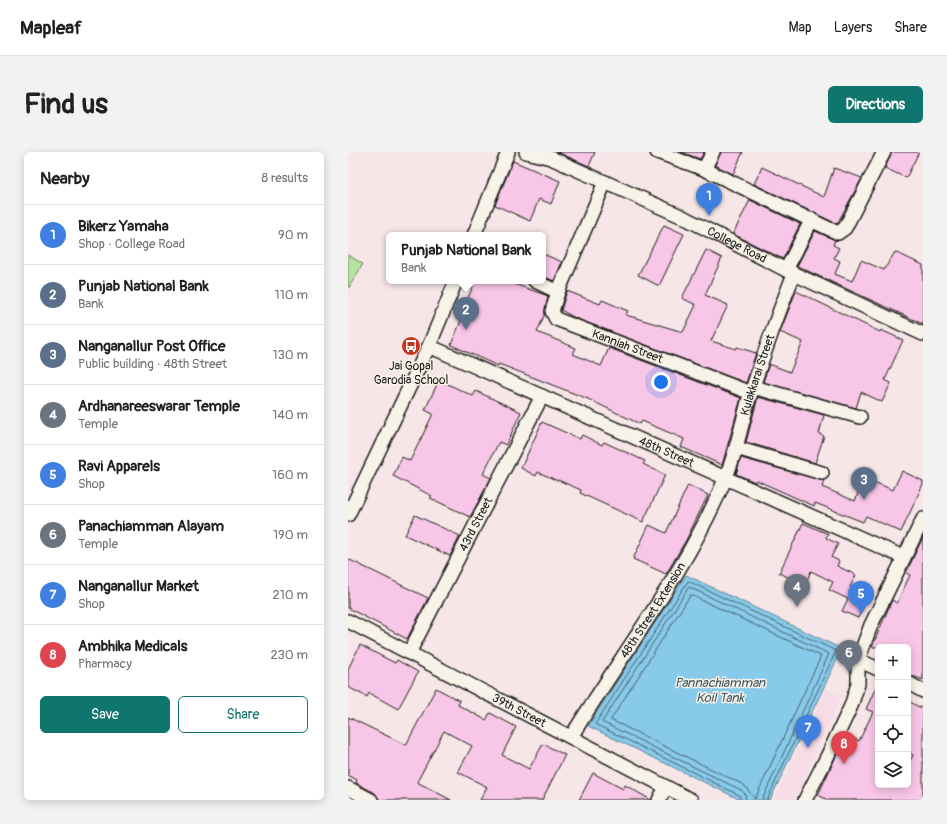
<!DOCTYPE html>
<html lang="en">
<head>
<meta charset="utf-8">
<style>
  :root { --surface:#fff; --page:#f2f2f2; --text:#202124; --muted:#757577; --line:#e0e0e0; --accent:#0f766e }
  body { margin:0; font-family:Pangolin,sans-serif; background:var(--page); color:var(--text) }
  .controls { position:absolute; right:12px; bottom:12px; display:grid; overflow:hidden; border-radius:6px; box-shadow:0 2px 10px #0003 }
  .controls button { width:36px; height:36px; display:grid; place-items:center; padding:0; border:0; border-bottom:1px solid var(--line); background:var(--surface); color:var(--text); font:20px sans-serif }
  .you { position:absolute; left:313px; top:230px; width:14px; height:14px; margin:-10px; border:3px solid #fff; border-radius:50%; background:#1a73e8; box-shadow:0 0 0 6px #1a73e833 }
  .badge { display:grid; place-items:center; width:26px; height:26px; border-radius:50%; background:var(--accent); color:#fff; font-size:13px; font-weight:700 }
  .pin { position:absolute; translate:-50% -33px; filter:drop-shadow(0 1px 2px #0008) }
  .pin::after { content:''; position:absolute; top:21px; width:14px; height:12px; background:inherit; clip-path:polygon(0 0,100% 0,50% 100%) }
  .popup { position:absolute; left:38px; top:80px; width:160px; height:52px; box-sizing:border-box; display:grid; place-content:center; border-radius:6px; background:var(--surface); filter:drop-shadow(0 1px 3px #0005); font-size:13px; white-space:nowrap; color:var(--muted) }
  .popup b { font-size:15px; color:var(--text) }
  .popup::after { content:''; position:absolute; left:50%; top:100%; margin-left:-8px; border:8px solid transparent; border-top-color:var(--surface) }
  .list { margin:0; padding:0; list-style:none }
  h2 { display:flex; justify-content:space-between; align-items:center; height:52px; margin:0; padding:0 16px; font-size:17px }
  h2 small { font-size:13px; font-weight:400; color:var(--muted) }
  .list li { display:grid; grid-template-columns:26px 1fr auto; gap:12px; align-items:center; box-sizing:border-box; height:60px; padding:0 16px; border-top:1px solid var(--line) }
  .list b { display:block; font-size:15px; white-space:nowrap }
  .list p { margin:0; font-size:13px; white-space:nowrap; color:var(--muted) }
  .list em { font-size:13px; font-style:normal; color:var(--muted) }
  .actions { display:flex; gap:8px; padding:12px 16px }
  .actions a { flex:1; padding:9px 0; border:1px solid var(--accent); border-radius:6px; text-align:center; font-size:14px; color:var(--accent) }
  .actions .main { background:var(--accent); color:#fff }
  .icon { flex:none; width:22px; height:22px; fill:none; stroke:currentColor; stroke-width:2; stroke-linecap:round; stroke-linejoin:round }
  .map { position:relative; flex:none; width:575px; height:648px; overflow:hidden; border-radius:6px }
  header { display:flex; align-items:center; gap:24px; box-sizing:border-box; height:56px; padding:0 20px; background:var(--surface); border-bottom:1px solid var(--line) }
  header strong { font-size:19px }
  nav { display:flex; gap:22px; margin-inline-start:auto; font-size:14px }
  .intro { display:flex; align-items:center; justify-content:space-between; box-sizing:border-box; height:96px; padding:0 24px }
  h1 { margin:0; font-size:28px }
  .button { padding:10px 18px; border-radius:6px; background:var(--accent); color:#fff; font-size:14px; font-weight:700 }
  main { display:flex; gap:24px; padding:0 24px }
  aside { flex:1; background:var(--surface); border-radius:6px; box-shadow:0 2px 10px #0003 }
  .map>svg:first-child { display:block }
  .built { fill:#f7dce7 }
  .green { fill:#b5e3a2; stroke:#68805f }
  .water { fill:#88cae9; stroke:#5d8497 }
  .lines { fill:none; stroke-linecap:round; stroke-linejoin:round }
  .shore { stroke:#47626e; stroke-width:1 }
  .building { fill:#f8c6e6; stroke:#1c1c1c }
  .minor-casing { stroke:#1c1c1c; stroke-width:16 }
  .minor { stroke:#f7f3e8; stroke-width:13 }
  .labels { text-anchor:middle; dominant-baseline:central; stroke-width:3; stroke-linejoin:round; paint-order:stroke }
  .street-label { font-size:12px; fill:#1c1c1c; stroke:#f7f3e8 }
  .poi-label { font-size:12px; fill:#1c1c1c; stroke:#f7f3e8 }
  .water-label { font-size:13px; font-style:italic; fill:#425964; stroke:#f7f3e8 }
</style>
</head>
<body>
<header>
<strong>Mapleaf</strong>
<nav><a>Map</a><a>Layers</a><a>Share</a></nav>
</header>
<div class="intro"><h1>Find us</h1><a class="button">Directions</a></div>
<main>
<aside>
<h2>Nearby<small>8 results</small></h2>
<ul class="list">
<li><span class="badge" style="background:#3f7fe0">1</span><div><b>Bikerz Yamaha</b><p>Shop · College Road</p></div><em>90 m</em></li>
<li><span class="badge" style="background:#5c6f8a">2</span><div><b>Punjab National Bank</b><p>Bank</p></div><em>110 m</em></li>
<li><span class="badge" style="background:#5c6f8a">3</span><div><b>Nanganallur Post Office</b><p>Public building · 48th Street</p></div><em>130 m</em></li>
<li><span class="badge" style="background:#6b7280">4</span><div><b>Ardhanareeswarar Temple</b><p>Temple</p></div><em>140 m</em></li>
<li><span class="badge" style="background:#3f7fe0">5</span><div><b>Ravi Apparels</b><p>Shop</p></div><em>160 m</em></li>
<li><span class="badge" style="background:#6b7280">6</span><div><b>Panachiamman Alayam</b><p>Temple</p></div><em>190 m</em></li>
<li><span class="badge" style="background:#3f7fe0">7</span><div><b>Nanganallur Market</b><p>Shop</p></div><em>210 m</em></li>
<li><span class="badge" style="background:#e0444e">8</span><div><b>Ambhika Medicals</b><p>Pharmacy</p></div><em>230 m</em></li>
</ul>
<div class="actions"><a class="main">Save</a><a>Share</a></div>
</aside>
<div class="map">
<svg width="575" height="648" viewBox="0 0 575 648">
  <rect width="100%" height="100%" fill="#f7e6e7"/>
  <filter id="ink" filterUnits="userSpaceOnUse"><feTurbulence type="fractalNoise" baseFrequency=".025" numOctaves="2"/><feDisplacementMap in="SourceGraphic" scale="8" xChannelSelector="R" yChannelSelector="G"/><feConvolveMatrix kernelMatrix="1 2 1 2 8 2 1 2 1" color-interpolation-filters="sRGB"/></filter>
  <g filter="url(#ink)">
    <path class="built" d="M 478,537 L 493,544 L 447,648 L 426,648 Z"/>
    <path class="green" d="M 0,103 L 15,112 L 0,137 Z"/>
    <path class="water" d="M 338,423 L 494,497 L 422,648 L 393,648 L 240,574 Z"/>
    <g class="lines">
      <path class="shore" d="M 343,443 L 473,504 L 407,647 L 396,633 L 263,568 Z
        M 393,648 L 391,643 L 247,572 L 340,429 L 488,499 L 419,648
        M 398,648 L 397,642 L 393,638 L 254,570 L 341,435 L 481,502 L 414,648"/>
    </g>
    <path class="building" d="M 209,0 L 247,0 L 241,14 Z
      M 333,0 L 356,0 L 352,7 Z
      M 373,0 L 395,0 L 385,22 L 367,13 Z
      M 544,0 L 571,0 L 558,26 L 537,16 Z
      M 165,9 L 212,29 L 203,52 L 191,47 L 182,69 L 147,53 Z
      M 414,15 L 476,45 L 486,16 L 514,26 L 489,72 L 406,32 Z
      M 402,48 L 452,72 L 435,107 L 385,82 Z
      M 316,73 L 336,82 L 311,134 L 290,123 Z
      M 467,79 L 487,88 L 485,93 L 491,96 L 486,106 L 492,109 L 487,122 L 504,129 L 513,108 L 536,118 L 547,100 L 575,113 L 575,172 L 449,114 Z
      M 358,98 L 374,106 L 357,143 L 380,153 L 363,189 L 388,197 L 389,195 L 408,201 L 398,231 L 227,166 L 213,158 L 219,139 L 252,152 L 254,148 L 280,159 L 278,163 L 335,180 L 348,153 L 334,146 Z
      M 195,102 L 214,110 L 206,129 L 195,124 Z
      M 127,129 L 158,129 L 200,144 L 197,162 L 189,180 L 228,196 L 225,202 L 253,214 L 261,196 L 393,246 L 374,313 L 333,295 L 336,287 L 294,269 L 292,272 L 240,247 L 151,212 L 150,214 L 103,193 L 119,154 L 117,153 Z
      M 448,139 L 532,180 L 533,178 L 555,188 L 537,228 L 543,231 L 534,250 L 513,240 L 508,256 L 415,230 L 421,212 L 442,220 L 455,190 L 432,180 Z
      M 91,228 L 125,244 L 128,239 L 173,260 L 158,293 L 151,290 L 135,322 L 143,326 L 122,365 L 82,346 L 84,344 L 45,324 L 54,305 L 62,309 L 85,262 L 77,258 Z
      M 410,245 L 476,263 L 471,282 L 476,284 L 467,311 L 398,290 Z
      M 194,270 L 232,287 L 234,283 L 254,293 L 256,290 L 297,309 L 295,312 L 317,323 L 295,370 L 232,341 L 233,338 L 210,328 L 210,329 L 190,320 L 188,324 L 173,316 Z
      M 393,306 L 476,329 L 474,335 L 507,349 L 516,326 L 545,338 L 554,319 L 575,329 L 575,332 L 553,380 L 518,364 L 515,370 L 467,351 L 466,354 L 408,328 L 407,330 L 388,322 Z
      M 340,333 L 360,343 L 338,388 L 318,422 L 285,407 L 301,373 L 318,381 Z
      M 67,363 L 112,384 L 102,404 L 57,383 Z
      M 455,371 L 480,382 L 478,386 L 490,392 L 483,405 L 491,409 L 489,414 L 508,423 L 502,435 L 521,443 L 510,466 L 494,459 L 500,447 L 481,438 L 485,430 L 463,419 L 457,433 L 431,421 Z
      M 575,385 L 575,528 L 560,522 L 560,495 L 524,495 L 544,448 L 549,451 L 562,423 L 558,421 Z
      M 0,407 L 80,446 L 59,487 L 0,456 Z
      M 12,493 L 47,511 L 49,508 L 70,520 L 50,557 L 21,541 L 19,545 L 0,535 L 0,517 Z
      M 530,531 L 530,633 L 560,633 L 560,613 L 565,603 L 560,600 L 560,549 L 575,557 L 575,644 L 573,648 L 480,648 L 470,643 L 498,583 L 511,589 L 525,560 L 518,557 Z
      M 88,536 L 112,549 L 110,553 L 138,568 L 142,561 L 168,575 L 154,603 L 181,617 L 195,592 L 217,603 L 194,648 L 132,648 L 139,635 L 110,620 L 124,594 L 96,579 L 69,630 L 103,648 L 31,648 L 27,641 L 8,631 L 9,628 L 0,623 L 0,565 L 58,593 Z
      M 245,621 L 275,637 L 277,633 L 303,648 L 231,648 Z"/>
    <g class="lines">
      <g class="minor-casing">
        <g id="minor">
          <path id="s1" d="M 178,0 L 203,6 L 335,65 L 438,118 L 575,182"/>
          <path d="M 309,0 L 356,17 L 490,81 L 497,76 L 536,0"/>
          <path d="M 356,17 L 365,0"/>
          <path d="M 126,83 L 160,0"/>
          <path d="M 438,118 L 464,67"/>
          <path id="s2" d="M 187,129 L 210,140 L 204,159 L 208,167 L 403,241"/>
          <path d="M 210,140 L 257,30"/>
          <path id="s3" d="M 81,194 L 555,405"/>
          <path d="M 405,235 L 512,265"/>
          <path d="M 388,296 L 474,321"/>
          <path d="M 0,363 L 81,194 L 108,129"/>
          <path id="s4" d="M 0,469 L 343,648"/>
          <path id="s5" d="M 61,501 L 194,244"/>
          <path d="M 510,508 L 530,517"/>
          <path d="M 560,531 L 575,539"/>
          <path id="s6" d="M 223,585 C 275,500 339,419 378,325 C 388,301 393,275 400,250 C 414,207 429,164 446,122"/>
          <path d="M 0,636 L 23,648"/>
          <path d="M 311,648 L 318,635"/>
          <path d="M 457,648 L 480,603 L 503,554 L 510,532 L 510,508 L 523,473 L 575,367"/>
        </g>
      </g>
      <use href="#minor" class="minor"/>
    </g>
  </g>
  <defs>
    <g id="bus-disc" transform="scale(1)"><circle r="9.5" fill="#c8321e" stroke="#f7f3e8"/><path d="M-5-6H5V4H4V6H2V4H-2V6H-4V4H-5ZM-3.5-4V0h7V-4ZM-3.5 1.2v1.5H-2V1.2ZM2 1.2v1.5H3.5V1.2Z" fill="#fff"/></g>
  </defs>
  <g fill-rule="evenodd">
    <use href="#bus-disc" x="63" y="194"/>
  </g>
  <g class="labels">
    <g class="street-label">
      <text stroke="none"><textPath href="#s1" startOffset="231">College Road</textPath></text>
      <text stroke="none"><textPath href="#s2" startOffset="131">Kanniah Street</textPath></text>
      <text stroke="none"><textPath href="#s6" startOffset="410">Kulakkarai Street</textPath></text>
      <text stroke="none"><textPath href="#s3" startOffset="260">48th Street</textPath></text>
      <text stroke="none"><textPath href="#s5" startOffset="145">43rd Street</textPath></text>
      <text stroke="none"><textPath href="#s6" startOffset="151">48th Street Extension</textPath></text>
      <text stroke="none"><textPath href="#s4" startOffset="193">39th Street</textPath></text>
    </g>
    <g class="poi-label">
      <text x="63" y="214">Jai Gopal<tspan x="63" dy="14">Garodia School</tspan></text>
    </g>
    <g class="water-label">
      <text x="372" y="531">Pannachiamman<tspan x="372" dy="15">Koil Tank</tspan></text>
    </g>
  </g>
</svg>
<div class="controls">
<button>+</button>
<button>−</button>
<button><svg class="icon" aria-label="locate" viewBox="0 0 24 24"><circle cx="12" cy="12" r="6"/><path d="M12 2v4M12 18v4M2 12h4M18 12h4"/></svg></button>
<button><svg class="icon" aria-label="layers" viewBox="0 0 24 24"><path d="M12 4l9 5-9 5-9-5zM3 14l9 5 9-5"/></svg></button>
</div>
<div class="you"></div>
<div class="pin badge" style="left:361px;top:64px;background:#3f7fe0">1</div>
<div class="pin badge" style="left:118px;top:178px;background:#5c6f8a">2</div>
<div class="popup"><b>Punjab National Bank</b>Bank</div>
<div class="pin badge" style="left:516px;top:348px;background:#5c6f8a">3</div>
<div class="pin badge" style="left:449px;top:455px;background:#6b7280">4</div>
<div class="pin badge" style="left:513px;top:462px;background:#3f7fe0">5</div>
<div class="pin badge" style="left:501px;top:521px;background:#6b7280">6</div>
<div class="pin badge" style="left:460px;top:596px;background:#3f7fe0">7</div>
<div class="pin badge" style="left:496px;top:612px;background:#e0444e">8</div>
</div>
</main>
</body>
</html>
